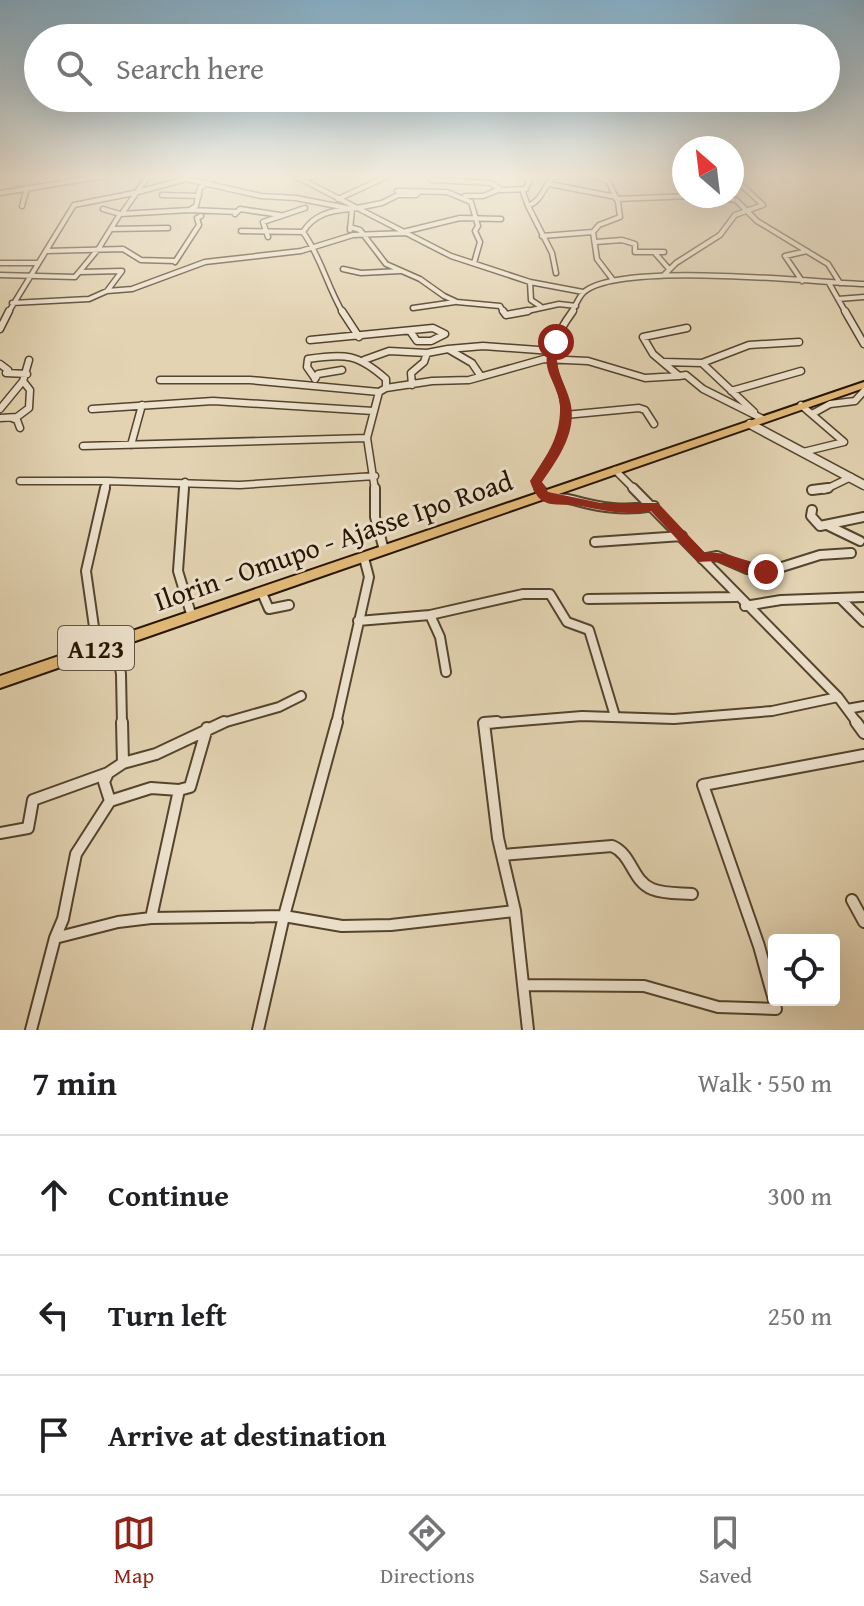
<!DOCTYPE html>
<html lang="en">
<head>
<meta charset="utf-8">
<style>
  :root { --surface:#fff; --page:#f2f2f2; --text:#202124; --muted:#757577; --line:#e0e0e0; --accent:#8f2418 }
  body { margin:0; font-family:"Gentium Book Plus",serif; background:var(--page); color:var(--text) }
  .controls { position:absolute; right:24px; bottom:24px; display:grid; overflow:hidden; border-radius:8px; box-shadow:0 8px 32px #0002 }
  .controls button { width:72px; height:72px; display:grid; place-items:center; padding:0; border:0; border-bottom:2px solid var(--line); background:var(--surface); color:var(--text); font:40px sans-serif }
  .compass { position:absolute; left:672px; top:136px; width:72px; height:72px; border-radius:50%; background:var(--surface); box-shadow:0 8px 32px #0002; rotate:332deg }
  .stop { position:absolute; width:24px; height:24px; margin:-18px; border:6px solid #8f2418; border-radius:50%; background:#fff }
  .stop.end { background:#8f2418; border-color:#fff; box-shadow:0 2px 8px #0008 }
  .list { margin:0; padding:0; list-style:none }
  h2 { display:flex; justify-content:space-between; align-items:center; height:104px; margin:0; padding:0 32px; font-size:34px }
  h2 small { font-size:26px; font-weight:400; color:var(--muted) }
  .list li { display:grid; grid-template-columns:52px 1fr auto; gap:24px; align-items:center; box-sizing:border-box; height:120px; padding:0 32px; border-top:2px solid var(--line) }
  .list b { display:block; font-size:30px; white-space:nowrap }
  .list em { font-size:26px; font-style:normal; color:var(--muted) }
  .icon { flex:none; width:44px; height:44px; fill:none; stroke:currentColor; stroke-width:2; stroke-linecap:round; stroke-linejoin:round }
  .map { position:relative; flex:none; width:864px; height:1030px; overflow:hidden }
  .search { position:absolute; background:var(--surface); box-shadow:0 8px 32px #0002; left:24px; right:24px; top:24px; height:88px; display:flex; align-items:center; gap:20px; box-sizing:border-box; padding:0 28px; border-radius:44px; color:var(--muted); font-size:30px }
  .sheet { height:464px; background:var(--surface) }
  nav { display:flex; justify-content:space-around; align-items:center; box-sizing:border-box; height:112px; border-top:2px solid var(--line); background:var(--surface); font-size:22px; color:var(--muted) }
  nav a { display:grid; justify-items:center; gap:4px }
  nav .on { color:var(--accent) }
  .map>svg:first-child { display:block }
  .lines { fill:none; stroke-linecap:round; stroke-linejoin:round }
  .minor-far3-casing { stroke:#54442d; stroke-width:7 }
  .minor-far2-casing { stroke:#54442d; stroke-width:9 }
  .minor-far1-casing { stroke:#54442d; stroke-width:12 }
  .minor-casing { stroke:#54442d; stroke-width:14 }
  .tertiary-casing { stroke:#54442d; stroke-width:11 }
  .trunk-casing { stroke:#251401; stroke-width:4 }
  .minor-far3 { stroke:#ede2cd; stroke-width:4 }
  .minor-far2 { stroke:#ede2cd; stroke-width:6 }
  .minor-far1 { stroke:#ede2cd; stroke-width:8 }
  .minor { stroke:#ede2cd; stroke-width:10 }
  .tertiary { stroke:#ede2cd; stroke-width:8 }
  .trunk { fill:#e2ba79; fill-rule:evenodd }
  .route { fill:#8f2418 }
  .labels { text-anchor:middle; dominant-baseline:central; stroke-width:6; stroke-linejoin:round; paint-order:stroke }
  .shield { fill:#ede2cd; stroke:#61523e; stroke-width:2 }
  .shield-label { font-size:26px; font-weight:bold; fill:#251401 }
  .street-label { font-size:28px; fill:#251401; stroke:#ede2cd }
</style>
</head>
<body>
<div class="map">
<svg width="864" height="1030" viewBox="0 0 864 1030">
  <rect width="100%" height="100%" fill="#e3d3b2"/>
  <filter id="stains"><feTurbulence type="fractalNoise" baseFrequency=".0025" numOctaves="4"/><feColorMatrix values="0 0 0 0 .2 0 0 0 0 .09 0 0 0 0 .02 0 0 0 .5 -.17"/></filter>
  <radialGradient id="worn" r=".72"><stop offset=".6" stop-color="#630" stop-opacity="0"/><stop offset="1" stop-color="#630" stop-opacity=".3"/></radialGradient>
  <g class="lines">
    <g class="minor-far3-casing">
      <path id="minor-far3" d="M 186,176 L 186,179 L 261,196 L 296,198 L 352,209 L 382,203 L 398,195 L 416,195 L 420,191
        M 295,176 L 451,256 L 530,282 L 583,292
        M 429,176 L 432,180 L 491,183 L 501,190 L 526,189
        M 523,176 L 530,181 L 523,192 L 528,206
        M 556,176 C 543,183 544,200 528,206 L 552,253 L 556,273
        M 594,176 L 608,181 L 618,202 L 620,217 L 599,225 L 593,232 L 597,259 L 613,280
        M 299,179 L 313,176
        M 549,184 L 616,197
        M 397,191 L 447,192 L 471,202 L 478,226 L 475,231 L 480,242 L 474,263
        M 138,192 L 186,179
        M 0,193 L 104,176
        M 162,195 L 199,196
        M 465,196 L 483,196 L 498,190
        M 711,196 L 736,200 L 757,221 L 828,264 L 840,283
        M 338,199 L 388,176
        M 616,199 L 690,196
        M 22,206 L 27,188
        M 103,209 L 120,214 L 190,210 L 237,212
        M 190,210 L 196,206 L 200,188 L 216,176
        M 123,212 L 148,176
        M 235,214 L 240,209 L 280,215
        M 350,227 L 360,230 L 386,264 L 420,279 L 444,296 L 457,302 L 500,306 L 504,313
        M 111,229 L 168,228
        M 241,231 L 303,232
        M 403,232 L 460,218 L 501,219
        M 542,236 L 593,232
        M 268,237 L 263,222 L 305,208
        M 596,242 L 622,240 L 635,244 L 635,252 L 664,252
        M 46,251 L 123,249 L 141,260 L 175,261
        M 655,253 L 669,269
        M 175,262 L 199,225 L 197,218 L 201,216
        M 0,263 L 38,263
        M 343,269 L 361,273 L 400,271
        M 81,272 L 122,271 L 107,291
        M 0,275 L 75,277 L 99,248 L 120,214
        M 664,275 L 676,263 L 720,235 L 735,215 L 763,205 L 732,176
        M 802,281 L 785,256 L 807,251
        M 530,282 L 531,300 L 540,306
        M 829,283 L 846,313
        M 838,299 L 864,297
        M 12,303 L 89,299 L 107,291 L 132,289 L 205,262 L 301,251 L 353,235 L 406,233
        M 413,308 L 455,302
        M 8,313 L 74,205 L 134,193
        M 343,313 C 327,286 321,257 303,232 C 314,214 332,210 352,209 L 350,230
        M 518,313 L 559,304 L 576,306
        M 571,313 C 575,307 579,296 584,292 C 620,261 811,282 864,284"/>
    </g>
    <g class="minor-far2-casing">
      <path id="minor-far2" d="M 342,311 L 359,337
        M 503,311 L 506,315 L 528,311
        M 845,311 L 864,344
        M 687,328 L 643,337 L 653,354 L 679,376 L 686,375 L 703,389 L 763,419
        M 0,329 L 9,311
        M 310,340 L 433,328 L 445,334 L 431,341 L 417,341 L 410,331
        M 448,349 L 483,346 L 552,351
        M 364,360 L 389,351 L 427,353 L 448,349 L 472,363 L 480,375
        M 664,362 L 702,363 L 754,412
        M 702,363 L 749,345 L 799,342
        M 0,364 L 8,370 L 6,373 L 27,374
        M 314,377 L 307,367 L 308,359 C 345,353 358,354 386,379 L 386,388 L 379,392 L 367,438 L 375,490
        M 315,379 L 318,374 L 342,370
        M 160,380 L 250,380 L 379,392
        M 412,385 L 411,373 L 424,362 L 427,353
        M 386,388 L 432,381 L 469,380 L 544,359 L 588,361 L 645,378 L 679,376
        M 731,391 L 801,371
        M 801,405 L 844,442 L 803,452
        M 0,409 L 23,381 L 29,360
        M 92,409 L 213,401 L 373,411
        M 812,414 L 830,404 L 855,401 L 864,391
        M 565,415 L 639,408 L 645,410 L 654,424
        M 0,418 L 17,417 L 29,408 L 30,390 L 23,381
        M 12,418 L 17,420 L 20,428
        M 131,445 L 142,405
        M 83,446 L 367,438
        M 615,470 L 635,490
        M 20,481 L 107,481
        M 105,490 L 107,481 L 240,485 L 375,476
        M 184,490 L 185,482
        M 540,490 L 536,484 L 538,478 C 551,454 563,446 565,416 C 566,403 562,392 557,380 C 546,352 557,333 573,311
        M 812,490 L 816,490
        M 824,490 L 851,477"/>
    </g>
    <g class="minor-far1-casing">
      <path id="minor-far1" d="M 184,488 L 178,571 L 192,617
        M 375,488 L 375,517 L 384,550
        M 539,488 C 549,502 558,496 573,500 C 601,508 624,511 654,506
        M 633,488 L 838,697 L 858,724
        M 812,490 L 828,488
        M 812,510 L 811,516 L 820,526 L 864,517
        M 829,526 L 860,541
        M 595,542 L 682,536
        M 702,559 L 717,556 L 747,569 L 766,572 L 820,555 L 851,553
        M 262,593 L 269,609 L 289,605
        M 588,599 L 736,597
        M 841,599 L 864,622
        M 745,606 L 781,600 L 864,597
        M 430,615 L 523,594 L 550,594 L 567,622 L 589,630 L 615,716
        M 358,621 L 430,615 L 440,637 L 446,672
        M 115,642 L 121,674 L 122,724
        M 97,648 L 86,571 L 105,488
        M 847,709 L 864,706
        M 219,724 L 279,707 L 301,696
        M 336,724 L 369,577 L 364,558
        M 484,724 L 582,716 L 674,719 L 772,711 L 838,697"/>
    </g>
    <g class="minor-casing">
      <path id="minor" d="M 497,722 L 484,723 L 498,838 L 515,911
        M 856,722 L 864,733
        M 123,763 L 156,754 L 224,722
        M 108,773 L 123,763 L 122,722
        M 0,833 L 28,828 L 33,800 L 108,773 L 104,782 L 110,801
        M 503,855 L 612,846 C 632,854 632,881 652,889 C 664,894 679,893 692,894
        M 852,900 L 864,922
        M 151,918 L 179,790 L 190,787 L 207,728
        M 55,938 L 63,919 L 76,854 L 110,801 L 151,788 L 179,790
        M 523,985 L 644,986 L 718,1007 L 776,1009 L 774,1000
        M 774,1000 L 759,946 L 703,785 L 864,755
        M 31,1030 L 55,938 L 118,922 L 151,918 L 284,916 L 342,926 L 391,925 L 515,911 L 528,1030
        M 258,1030 L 284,916 L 337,722"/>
    </g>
    <g class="tertiary-casing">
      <path id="tertiary" d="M 750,424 L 864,485"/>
    </g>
    <g class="trunk-casing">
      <path id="trunk" d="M 864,382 L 864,388 L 0,688 L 0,676 Z"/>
    </g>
    <use href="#minor-far3" class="minor-far3"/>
    <use href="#minor-far2" class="minor-far2"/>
    <use href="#minor-far1" class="minor-far1"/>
    <use href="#minor" class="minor"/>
    <use href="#tertiary" class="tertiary"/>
    <use href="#trunk" class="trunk"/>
  </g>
  <linearGradient id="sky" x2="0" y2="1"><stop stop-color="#87b5d2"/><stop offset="0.55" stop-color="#f2ebdc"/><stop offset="1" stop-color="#f2ebdc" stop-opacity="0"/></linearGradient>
  <rect width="864" height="320" fill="url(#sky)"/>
  <path class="route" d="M 553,340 L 561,342 C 550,365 564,379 570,401 C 578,431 558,459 542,482 L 548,492 L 601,503 L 658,503 L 705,553 C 721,550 753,563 771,568 L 771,575 L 747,574 L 716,561 L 698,562 L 651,511 C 623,516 602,510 575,505 C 563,503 549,508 539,498 C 535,494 532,486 530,481 C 546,457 561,437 560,406 C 558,379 536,370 553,340 Z"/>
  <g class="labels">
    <rect class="shield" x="58" y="626" width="76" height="44" rx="6"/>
    <g class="shield-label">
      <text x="96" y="648">A123</text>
    </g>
    <g class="street-label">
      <text transform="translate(333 540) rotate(-19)">Ilorin - Omupo - Ajasse Ipo Road</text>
    </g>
  </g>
  <rect width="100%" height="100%" filter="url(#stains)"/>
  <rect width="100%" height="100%" fill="url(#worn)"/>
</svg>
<div class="controls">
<button><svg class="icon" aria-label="locate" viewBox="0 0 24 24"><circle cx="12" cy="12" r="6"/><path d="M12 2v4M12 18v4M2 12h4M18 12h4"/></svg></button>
</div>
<svg class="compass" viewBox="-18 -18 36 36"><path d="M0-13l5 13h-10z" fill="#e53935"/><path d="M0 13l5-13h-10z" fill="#757577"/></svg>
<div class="stop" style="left:556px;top:342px"></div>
<div class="stop end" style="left:766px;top:572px"></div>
<div class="search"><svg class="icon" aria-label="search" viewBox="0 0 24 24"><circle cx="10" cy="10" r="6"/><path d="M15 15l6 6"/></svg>Search here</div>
</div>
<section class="sheet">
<h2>7 min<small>Walk · 550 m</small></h2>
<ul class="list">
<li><svg class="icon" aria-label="ahead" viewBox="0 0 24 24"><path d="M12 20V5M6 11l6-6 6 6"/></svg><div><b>Continue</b></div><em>300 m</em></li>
<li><svg class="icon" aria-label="left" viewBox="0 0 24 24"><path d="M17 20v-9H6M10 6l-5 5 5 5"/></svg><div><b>Turn left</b></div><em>250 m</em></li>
<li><svg class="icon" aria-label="arrive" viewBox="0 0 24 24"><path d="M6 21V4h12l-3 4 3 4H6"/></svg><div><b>Arrive at destination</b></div></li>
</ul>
</section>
<nav>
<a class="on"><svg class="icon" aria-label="map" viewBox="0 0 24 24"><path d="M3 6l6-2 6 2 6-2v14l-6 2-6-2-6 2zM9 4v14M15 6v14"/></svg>Map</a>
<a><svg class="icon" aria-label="directions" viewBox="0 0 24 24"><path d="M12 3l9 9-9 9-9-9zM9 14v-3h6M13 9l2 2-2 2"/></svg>Directions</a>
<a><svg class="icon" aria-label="saved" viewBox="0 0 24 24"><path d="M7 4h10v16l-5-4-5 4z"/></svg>Saved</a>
</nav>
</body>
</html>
